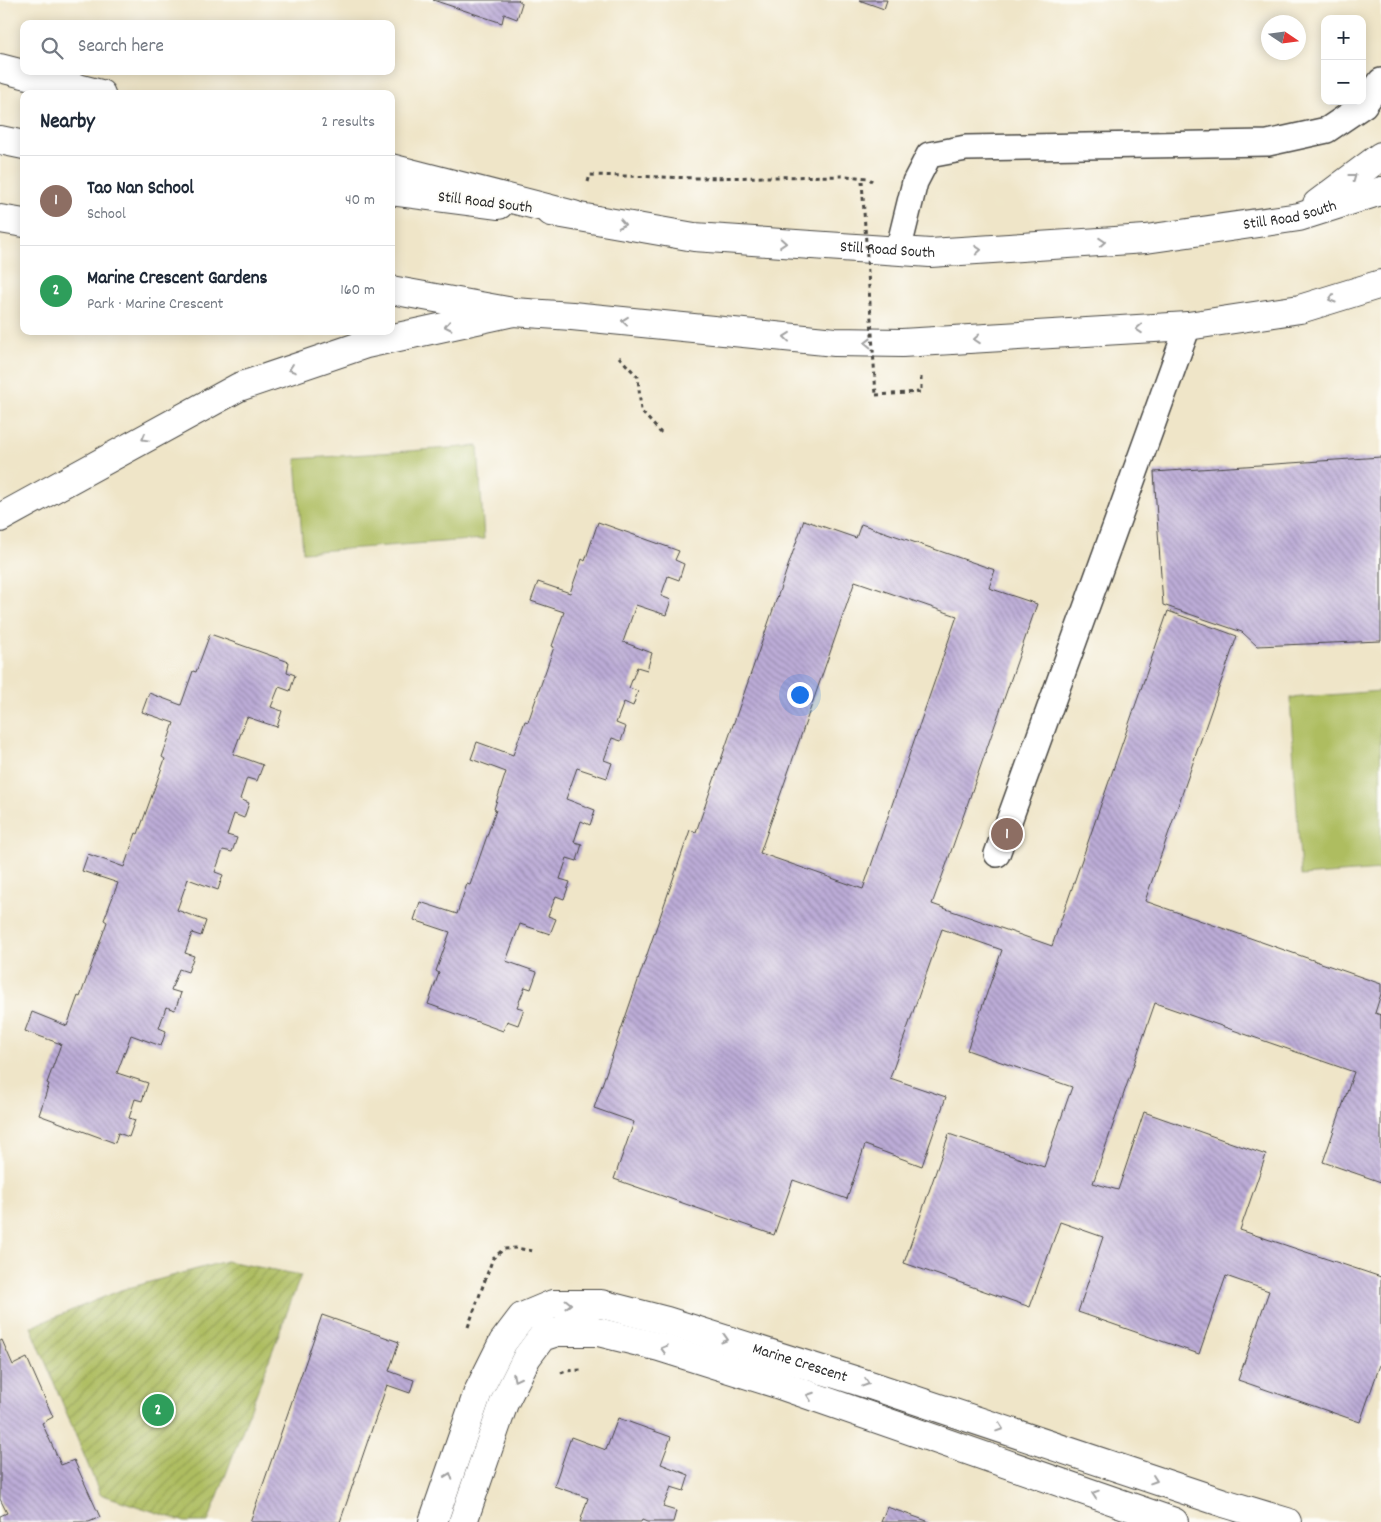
<!DOCTYPE html>
<html lang="en">
<head>
<meta charset="utf-8">
<style>
  :root { --surface:#fff; --page:#f6f6f7; --text:#1f2937; --muted:#747a83; --line:#e0e1e3; --accent:#0b8043 }
  body { margin:0; font-family:Dekko,sans-serif; background:var(--page); color:var(--text) }
  .controls { position:absolute; right:15px; top:15px; display:grid; overflow:hidden; border-radius:10px; box-shadow:0 2px 12px #0003 }
  .controls button { width:45px; height:45px; display:grid; place-items:center; padding:0; border:0; border-bottom:1px solid var(--line); background:var(--surface); color:var(--text); font:25px sans-serif }
  .compass { position:absolute; left:1261px; top:15px; width:45px; height:45px; border-radius:50%; background:var(--surface); box-shadow:0 2px 12px #0003; rotate:103deg }
  .you { position:absolute; left:799px; top:694px; width:18px; height:18px; margin:-12px; border:4px solid #fff; border-radius:50%; background:#1a73e8; box-shadow:0 0 0 8px #1a73e833 }
  .badge { display:grid; place-items:center; width:32px; height:32px; border-radius:50%; background:var(--accent); color:#fff; font-size:16px; font-weight:700 }
  .pin { position:absolute; translate:-50% -50%; border:2px solid #fff; box-shadow:0 1px 5px #0006 }
  .list { margin:0; padding:0; list-style:none }
  h2 { display:flex; justify-content:space-between; align-items:center; height:65px; margin:0; padding:0 20px; font-size:21px }
  h2 small { font-size:16px; font-weight:400; color:var(--muted) }
  .list li { display:grid; grid-template-columns:32px 1fr auto; gap:15px; align-items:center; box-sizing:border-box; height:90px; padding:0 20px; border-top:1px solid var(--line) }
  .list b { display:block; font-size:19px; white-space:nowrap }
  .list p { margin:0; font-size:16px; white-space:nowrap; color:var(--muted) }
  .list em { font-size:16px; font-style:normal; color:var(--muted) }
  .icon { flex:none; width:28px; height:28px; fill:none; stroke:currentColor; stroke-width:2; stroke-linecap:round; stroke-linejoin:round }
  .map { position:relative; flex:none; width:1381px; height:1522px; overflow:hidden }
  .search { position:absolute; background:var(--surface); box-shadow:0 2px 12px #0003; left:20px; top:20px; width:375px; height:55px; display:flex; align-items:center; gap:12px; box-sizing:border-box; padding:0 18px; border-radius:10px; color:var(--muted); font-size:19px }
  .panel { position:absolute; background:var(--surface); box-shadow:0 2px 12px #0003; left:20px; top:90px; width:375px; height:245px; border-radius:10px }
  .map>svg:first-child { display:block }
  .grass { fill:#aebd60; stroke:#6c7446 }
  .garden { fill:url(#garden-furrows); stroke:#6c7446 }
  .building { fill:url(#building-back-hatch); fill-rule:evenodd }
  .lines { fill:none; stroke-linecap:round; stroke-linejoin:round }
  .service-casing { stroke:#484743; stroke-width:28 }
  .minor-casing { stroke:#484743; stroke-width:30 }
  .trunk-casing { stroke:#484743; stroke-width:30 }
  .motorway-casing { stroke:#484743; stroke-width:30 }
  .path { stroke:#484743; stroke-width:3; stroke-dasharray:4 4; stroke-linecap:butt }
  .service { stroke:#fff; stroke-width:25 }
  .minor { stroke:#fff; stroke-width:28 }
  .trunk { stroke:#fff; stroke-width:28 }
  .motorway { stroke:#fff; stroke-width:28 }
  .path-bridge { stroke:#484743; stroke-width:3; stroke-dasharray:4 4; stroke-linecap:butt }
  .oneway { stroke:#a0a0a0 }
  .labels { text-anchor:middle; dominant-baseline:central; stroke-width:4; stroke-linejoin:round; paint-order:stroke }
  .street-label { font-size:16px; fill:#2b2b2b; stroke:#fdfcf7 }
</style>
</head>
<body>
<div class="map">
<svg width="1381" height="1522" viewBox="0 0 1381 1522">
  <defs>
    <pattern id="garden-furrows" width="10" height="10" patternUnits="userSpaceOnUse" patternTransform="scale(1.25)"><rect width="10" height="10" fill="#aebd60"/><path d="M-1 1l2-2M0 10L10 0M9 11l2-2" fill="none" stroke="#8e9a4f"/></pattern>
    <pattern id="building-back-hatch" width="6" height="6" patternUnits="userSpaceOnUse" patternTransform="scale(1.25)"><rect width="6" height="6" fill="#bcacd7"/><path d="M-1 5l2 2M0 0l6 6M5-1l2 2" fill="none" stroke="#998caf"/></pattern>
  </defs>
  <rect width="100%" height="100%" fill="#fdfcf7"/>
  <filter id="ink" filterUnits="userSpaceOnUse"><feTurbulence type="fractalNoise" baseFrequency=".02" numOctaves="2"/><feDisplacementMap in="SourceGraphic" scale="10" xChannelSelector="R" yChannelSelector="G"/><feConvolveMatrix kernelMatrix="1 2 1 2 8 2 1 2 1" color-interpolation-filters="sRGB"/></filter>
  <filter id="wash" filterUnits="userSpaceOnUse"><feTurbulence type="fractalNoise" baseFrequency=".0096" numOctaves="4" result="noise"/><feDisplacementMap in="SourceGraphic" scale="20" xChannelSelector="R" yChannelSelector="G"/><feGaussianBlur stdDeviation="1.12" result="paint"/><feColorMatrix in="noise" values="0 0 0 0 0 0 0 0 0 0 0 0 0 0 0 0 0 1.4 0 .05"/><feComposite in="paint" operator="in"/></filter>
  <g filter="url(#wash)">
    <rect width="100%" height="100%" fill="#efe5c8"/>
    <path class="grass" d="M 478,446 L 484,539 L 303,552 L 296,459 Z
      M 1380,691 L 1381,870 L 1301,876 L 1290,698 Z"/>
    <path class="garden" d="M 226,1261 L 301,1275 L 208,1522 L 185,1522 L 100,1494 L 31,1327 L 121,1290 Z"/>
    <g id="blocks">
      <path class="building" d="M 433,0 L 518,0 L 522,3 L 517,19 L 504,14 L 502,23 Z
        M 859,0 L 887,0 L 884,9 Z
        M 1381,457 L 1381,641 L 1257,646 L 1242,632 L 1163,605 L 1154,472 Z
        M 804,520 L 856,538 L 861,524 L 995,570 L 989,588 L 1037,604 L 947,863 L 932,904 L 1052,946 L 1168,611 L 1237,636 L 1145,901 L 1381,984 L 1381,994 L 1375,1013 L 1381,1015 L 1381,1182 L 1323,1162 L 1354,1072 L 1155,1003 L 1093,1183 L 1118,1190 L 1144,1112 L 1266,1155 L 1240,1230 L 1381,1277 L 1381,1362 L 1360,1422 L 1238,1380 L 1269,1291 L 1226,1276 L 1199,1354 L 1078,1312 L 1103,1237 L 1060,1222 L 1030,1307 L 904,1263 L 949,1134 L 1044,1167 L 1072,1087 L 967,1050 L 1002,950 L 942,929 L 890,1078 L 946,1097 L 922,1166 L 865,1145 L 847,1199 L 793,1180 L 774,1235 L 614,1179 L 634,1122 L 594,1108 L 690,830 L 696,832 ZM 855,581 L 957,616 L 863,889 L 760,853 Z
        M 598,522 L 679,551 L 675,560 L 684,564 L 679,580 L 668,576 L 661,596 L 671,600 L 666,615 L 636,605 L 623,642 L 652,653 L 647,670 L 637,667 L 629,688 L 638,691 L 633,706 L 624,702 L 616,723 L 626,727 L 621,741 L 612,738 L 604,760 L 612,763 L 607,778 L 577,768 L 566,799 L 595,810 L 590,825 L 581,821 L 574,842 L 582,844 L 577,861 L 567,858 L 560,879 L 570,882 L 564,899 L 556,896 L 548,916 L 556,919 L 550,934 L 520,924 L 506,961 L 537,972 L 531,989 L 525,987 L 517,1007 L 524,1009 L 518,1025 L 507,1021 L 503,1031 L 428,1004 L 439,973 L 436,971 L 450,932 L 414,920 L 420,902 L 457,914 L 467,884 L 470,885 L 496,810 L 494,809 L 506,772 L 471,759 L 477,742 L 513,755 L 525,721 L 528,722 L 554,647 L 552,646 L 564,612 L 531,601 L 538,582 L 570,593 L 582,559 L 585,561 Z
        M 210,634 L 289,662 L 287,672 L 295,675 L 290,691 L 279,687 L 271,707 L 282,711 L 277,727 L 247,717 L 233,754 L 263,765 L 257,781 L 247,778 L 240,799 L 249,803 L 244,818 L 234,814 L 227,835 L 237,838 L 232,852 L 223,850 L 215,872 L 223,875 L 218,890 L 188,879 L 177,910 L 206,921 L 201,936 L 192,933 L 185,953 L 194,956 L 188,972 L 179,969 L 171,990 L 181,993 L 175,1010 L 166,1007 L 159,1028 L 166,1031 L 161,1046 L 131,1035 L 117,1073 L 148,1083 L 142,1101 L 135,1099 L 129,1118 L 135,1120 L 129,1137 L 118,1133 L 115,1143 L 39,1115 L 49,1084 L 47,1083 L 61,1044 L 25,1031 L 32,1012 L 67,1026 L 78,996 L 80,997 L 107,922 L 104,920 L 118,883 L 82,871 L 88,854 L 124,867 L 136,833 L 138,834 L 165,759 L 162,757 L 174,723 L 142,712 L 149,693 L 181,705 L 193,671 L 196,672 Z
        M 322,1315 L 399,1342 L 389,1371 L 414,1380 L 410,1393 L 387,1385 L 340,1522 L 250,1522 Z
        M 2,1340 L 13,1365 L 27,1358 L 53,1417 L 42,1423 L 61,1465 L 74,1460 L 100,1517 L 89,1522 L 0,1522 L 0,1516 L 7,1513 L 0,1499 L 0,1341 Z
        M 618,1418 L 671,1437 L 661,1464 L 689,1475 L 684,1491 L 671,1487 L 663,1507 L 676,1511 L 673,1522 L 647,1522 L 642,1520 L 641,1522 L 580,1522 L 588,1498 L 554,1486 L 571,1437 L 606,1450 Z
        M 887,1507 L 930,1522 L 881,1522 Z"/>
    </g>
  </g>
  <g filter="url(#ink)">
    <use href="#blocks" fill-opacity="0" stroke="#484743" stroke-width="1"/>
    <g class="lines">
      <g class="service-casing">
        <path id="service" d="M 898,251 L 915,182 L 929,155 L 966,148 L 1268,143 L 1327,130 L 1364,105 L 1381,81
          M 997,854 L 1188,326"/>
      </g>
      <g class="minor-casing">
        <g id="minor">
          <path id="s1" d="M 433,1522 L 478,1392 L 503,1342 L 522,1317 L 553,1304 L 601,1304 L 667,1321 L 870,1385 L 1224,1503 L 1287,1522"/>
          <path d="M 463,1522 L 504,1403 L 527,1357 L 542,1337 L 557,1332 L 598,1332 L 659,1347 L 777,1384 L 1174,1522"/>
        </g>
      </g>
      <g class="trunk-casing">
        <g id="trunk">
          <path d="M 0,140 L 24,145"/>
          <path d="M 391,191 L 499,205"/>
          <path d="M 1317,204 L 1381,156"/>
          <path id="s2" d="M 551,212 L 694,237 L 930,253 L 1146,239 L 1299,217 L 1381,191"/>
          <path d="M 0,219 L 24,223"/>
          <path d="M 391,290 L 513,312 L 572,316 L 835,342 L 902,343 L 1188,326 L 1300,309 L 1381,284"/>
        </g>
      </g>
      <g class="motorway-casing">
        <path id="motorway" d="M 0,68 L 101,94
          M 391,168 L 574,215
          M 0,518 L 239,387 L 366,344 L 513,312"/>
      </g>
      <path class="path" d="M 588,182 L 590,175 L 696,178 L 846,176 L 868,178 L 872,181
        M 619,357 L 638,377 L 641,411 L 661,433
        M 876,395 L 921,392 L 921,376
        M 468,1327 L 493,1258 L 504,1249 L 516,1248 L 533,1251
        M 561,1373 L 566,1371 L 582,1370"/>
      <use href="#service" class="service"/>
      <use href="#minor" class="minor"/>
      <use href="#trunk" class="trunk"/>
      <use href="#motorway" class="motorway"/>
      <path class="path-bridge" d="M 862,181 L 876,395"/>
    </g>
    <defs><path id="oneway-chevron" d="M-2-3.5L2.5 0L-2 3.5" fill="none" stroke-width="1.6" stroke-linecap="round" stroke-linejoin="round" transform="scale(1.25)"/></defs>
    <g class="oneway">
      <use href="#oneway-chevron" transform="translate(1353 177) rotate(-37)"/>
      <use href="#oneway-chevron" transform="translate(622 224) rotate(10)"/>
      <use href="#oneway-chevron" transform="translate(1102 242) rotate(-4)"/>
      <use href="#oneway-chevron" transform="translate(783 243) rotate(4)"/>
      <use href="#oneway-chevron" transform="translate(978 250) rotate(-4)"/>
      <use href="#oneway-chevron" transform="translate(1332 299) rotate(163)"/>
      <use href="#oneway-chevron" transform="translate(625 321) rotate(-174)"/>
      <use href="#oneway-chevron" transform="translate(448 326) rotate(168)"/>
      <use href="#oneway-chevron" transform="translate(1139 329) rotate(176)"/>
      <use href="#oneway-chevron" transform="translate(787 337) rotate(-174)"/>
      <use href="#oneway-chevron" transform="translate(977 339) rotate(176)"/>
      <use href="#oneway-chevron" transform="translate(868 343) rotate(-179)"/>
      <use href="#oneway-chevron" transform="translate(292 369) rotate(161)"/>
      <use href="#oneway-chevron" transform="translate(145 438) rotate(151)"/>
      <use href="#oneway-chevron" transform="translate(568 1304) rotate(1)"/>
      <use href="#oneway-chevron" transform="translate(725 1339) rotate(17)"/>
      <use href="#oneway-chevron" transform="translate(664 1349) rotate(-164)"/>
      <use href="#oneway-chevron" transform="translate(516 1378) rotate(117)"/>
      <use href="#oneway-chevron" transform="translate(866 1383) rotate(18)"/>
      <use href="#oneway-chevron" transform="translate(810 1396) rotate(-160)"/>
      <use href="#oneway-chevron" transform="translate(1000 1428) rotate(19)"/>
      <use href="#oneway-chevron" transform="translate(449 1476) rotate(-71)"/>
      <use href="#oneway-chevron" transform="translate(1154 1480) rotate(19)"/>
      <use href="#oneway-chevron" transform="translate(1095 1494) rotate(-161)"/>
    </g>
  </g>
  <g class="labels">
    <g class="street-label">
      <text transform="translate(485 203) rotate(7)">Still Road South</text>
      <text stroke="none"><textPath href="#s2" startOffset="744">Still Road South</textPath></text>
      <text stroke="none"><textPath href="#s2" startOffset="339">Still Road South</textPath></text>
      <text stroke="none"><textPath href="#s1" startOffset="514">Marine Crescent</textPath></text>
    </g>
  </g>
</svg>
<div class="controls">
<button>+</button>
<button>−</button>
</div>
<svg class="compass" viewBox="-18 -18 36 36"><path d="M0-13l5 13h-10z" fill="#e53935"/><path d="M0 13l5-13h-10z" fill="#747a83"/></svg>
<div class="you"></div>
<div class="pin badge" style="left:1007px;top:834px;background:#8d6e63">1</div>
<div class="pin badge" style="left:158px;top:1410px;background:#2e9e5b">2</div>
<div class="search"><svg class="icon" aria-label="search" viewBox="0 0 24 24"><circle cx="10" cy="10" r="6"/><path d="M15 15l6 6"/></svg>Search here</div>
<section class="panel">
<h2>Nearby<small>2 results</small></h2>
<ul class="list">
<li><span class="badge" style="background:#8d6e63">1</span><div><b>Tao Nan School</b><p>School</p></div><em>40 m</em></li>
<li><span class="badge" style="background:#2e9e5b">2</span><div><b>Marine Crescent Gardens</b><p>Park · Marine Crescent</p></div><em>160 m</em></li>
</ul>
</section>
</div>
</body>
</html>
